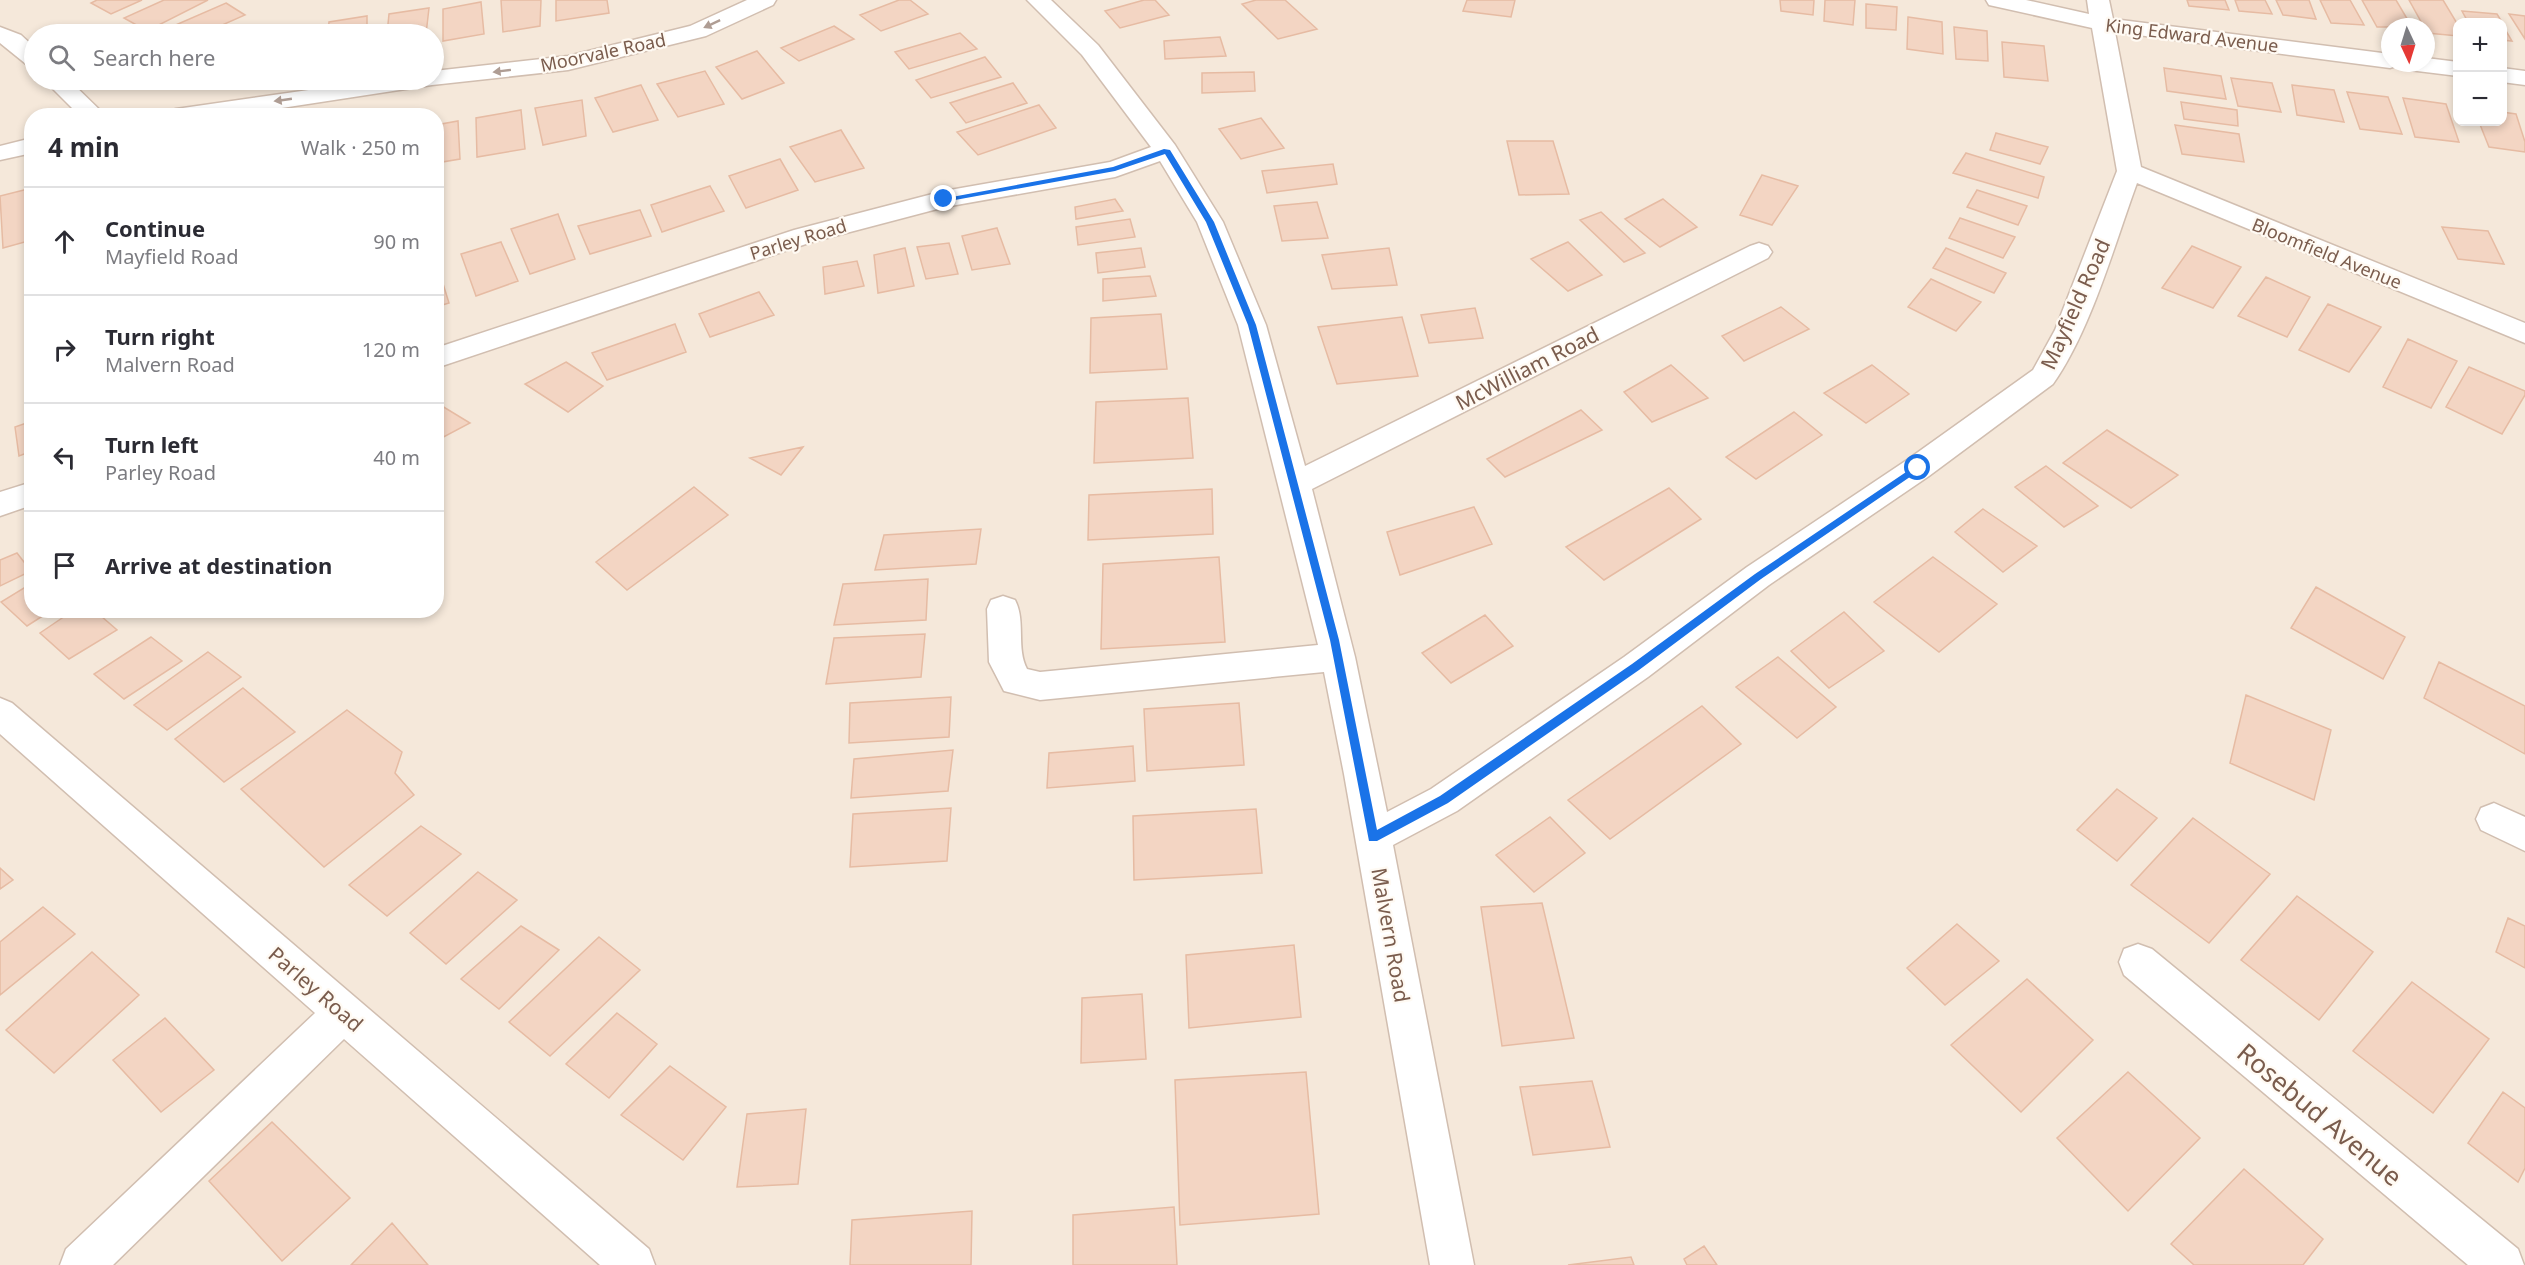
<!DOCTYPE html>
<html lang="en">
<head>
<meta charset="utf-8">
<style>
  :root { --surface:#fff; --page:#f7f7f7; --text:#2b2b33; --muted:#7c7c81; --line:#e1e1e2 }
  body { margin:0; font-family:"Noto Sans",sans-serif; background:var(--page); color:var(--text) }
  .controls { position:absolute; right:18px; top:18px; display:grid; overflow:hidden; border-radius:12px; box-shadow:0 3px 9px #0003 }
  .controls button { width:54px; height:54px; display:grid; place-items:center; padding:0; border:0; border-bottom:2px solid var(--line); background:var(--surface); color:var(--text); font:30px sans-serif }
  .compass { position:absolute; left:2381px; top:18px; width:54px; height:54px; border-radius:50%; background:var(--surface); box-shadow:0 3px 9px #0003; rotate:176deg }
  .stop { position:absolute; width:18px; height:18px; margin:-14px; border:4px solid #1a73e8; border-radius:50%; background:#fff }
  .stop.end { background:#1a73e8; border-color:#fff; box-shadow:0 2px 6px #0008 }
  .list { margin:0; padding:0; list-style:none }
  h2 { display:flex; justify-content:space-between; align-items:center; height:78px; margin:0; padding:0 24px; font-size:26px }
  h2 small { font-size:20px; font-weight:400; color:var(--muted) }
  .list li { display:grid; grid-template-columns:39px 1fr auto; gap:18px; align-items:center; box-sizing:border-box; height:108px; padding:0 24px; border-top:2px solid var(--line) }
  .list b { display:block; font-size:22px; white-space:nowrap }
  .list p { margin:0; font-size:20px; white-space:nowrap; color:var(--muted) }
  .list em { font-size:20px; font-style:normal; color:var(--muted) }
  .icon { flex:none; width:33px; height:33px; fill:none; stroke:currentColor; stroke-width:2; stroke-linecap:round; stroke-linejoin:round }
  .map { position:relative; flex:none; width:2525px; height:1265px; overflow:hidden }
  .search { position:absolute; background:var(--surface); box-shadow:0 3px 9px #0003; left:24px; top:24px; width:420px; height:66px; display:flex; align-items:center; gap:15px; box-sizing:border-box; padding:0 21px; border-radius:33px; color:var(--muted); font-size:22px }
  .panel { position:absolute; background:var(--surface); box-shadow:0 3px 9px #0003; left:24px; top:108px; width:420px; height:510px; border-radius:24px }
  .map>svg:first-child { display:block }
  .residential { fill:#f5e8da; fill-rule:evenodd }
  .building { fill:#f3d5c3; stroke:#e6bba3; stroke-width:1.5 }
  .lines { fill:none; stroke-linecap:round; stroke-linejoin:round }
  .minor-casing { stroke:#d1beb0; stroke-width:3 }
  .minor { fill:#fff; fill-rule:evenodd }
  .oneway { fill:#af9d94 }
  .route { fill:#1a73e8 }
  .labels { text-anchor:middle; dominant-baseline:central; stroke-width:4.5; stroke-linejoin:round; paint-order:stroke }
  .far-street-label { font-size:18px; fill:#7a5c4d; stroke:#fffaf3 }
  .street-label { font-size:21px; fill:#7a5c4d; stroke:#fffaf3 }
  .near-street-label { font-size:26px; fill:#7a5c4d; stroke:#fffaf3 }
</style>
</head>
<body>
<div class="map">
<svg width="2525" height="1265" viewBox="0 0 2525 1265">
  <rect width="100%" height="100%" fill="#fdf6ec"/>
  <path class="residential" d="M 0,0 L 2525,0 L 2525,1265 L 0,1265 ZM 2458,22 L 2502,22 L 2502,122 L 2458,122 ZM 2390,27 L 2426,27 L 2426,63 L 2390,63 ZM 34,34 L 434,34 L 434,80 L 34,80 ZM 32,116 L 436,116 L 436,610 L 32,610 Z"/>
  <path class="building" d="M 97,0 L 142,0 L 111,14 L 91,3 Z
    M 164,0 L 208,0 L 147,31 L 124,18 Z
    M 501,0 L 541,0 L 540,26 L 503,32 Z
    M 556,0 L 607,0 L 609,13 L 556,21 Z
    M 899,0 L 910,0 L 928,14 L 881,31 L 860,15 Z
    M 1144,0 L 1155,0 L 1169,15 L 1120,28 L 1105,11 Z
    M 1256,0 L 1285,0 L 1317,29 L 1278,39 L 1242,4 Z
    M 1467,0 L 1515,0 L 1511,17 L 1463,11 Z
    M 1780,0 L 1814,0 L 1813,15 L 1781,11 Z
    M 1825,0 L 1855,0 L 1853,25 L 1824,21 Z
    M 2187,0 L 2225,0 L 2229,10 L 2189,6 Z
    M 2235,0 L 2265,0 L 2272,14 L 2239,11 Z
    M 2276,0 L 2309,0 L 2316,19 L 2283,15 Z
    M 2320,0 L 2350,0 L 2364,25 L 2331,23 Z
    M 2362,0 L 2396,0 L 2412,27 L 2377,27 Z
    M 2409,0 L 2443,0 L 2458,25 L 2458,36 L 2427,33 L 2426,27 L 2424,27 Z
    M 481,2 L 484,34 L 443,41 L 443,9 Z
    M 226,3 L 245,15 L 202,34 L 155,34 Z
    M 1866,4 L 1897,7 L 1896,30 L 1866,28 Z
    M 429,8 L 426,34 L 387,34 L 389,14 Z
    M 2462,11 L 2497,14 L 2502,22 L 2468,22 Z
    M 2509,14 L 2525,16 L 2525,39 Z
    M 367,16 L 367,34 L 328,34 L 329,22 Z
    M 1908,17 L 1942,22 L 1943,54 L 1907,49 Z
    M 2502,24 L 2512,41 L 2502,40 Z
    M 312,25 L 311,34 L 270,34 L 270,31 Z
    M 834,26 L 854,39 L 799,61 L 781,48 Z
    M 1954,27 L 1987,31 L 1988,61 L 1956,59 Z
    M 960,33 L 977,49 L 909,69 L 895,52 Z
    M 1220,37 L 1226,56 L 1165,59 L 1164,41 Z
    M 2002,42 L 2044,46 L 2048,81 L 2004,77 Z
    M 757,51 L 784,83 L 742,99 L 716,67 Z
    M 985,57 L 1001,77 L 931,98 L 916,80 Z
    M 2164,68 L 2221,76 L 2226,99 L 2167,91 Z
    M 705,71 L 724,104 L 678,117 L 657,84 Z
    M 1254,72 L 1255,91 L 1202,93 L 1202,73 Z
    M 2231,78 L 2272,83 L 2281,112 L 2238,106 Z
    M 1013,83 L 1027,103 L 966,123 L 950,103 Z
    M 641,85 L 658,120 L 613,132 L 595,98 Z
    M 2292,85 L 2334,90 L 2344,122 L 2297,115 Z
    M 2347,92 L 2388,97 L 2402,134 L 2360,129 Z
    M 2403,98 L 2446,104 L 2459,142 L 2415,137 Z
    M 582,100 L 586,136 L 543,145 L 535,108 Z
    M 2181,102 L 2237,110 L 2238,126 L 2184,119 Z
    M 1039,105 L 1056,128 L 978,155 L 957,132 Z
    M 521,110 L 525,149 L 477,157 L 476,118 Z
    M 2502,112 L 2516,114 L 2525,142 L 2525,152 L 2489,147 L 2479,122 L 2502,122 Z
    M 1261,118 L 1284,148 L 1241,159 L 1219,129 Z
    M 458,121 L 460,159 L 436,163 L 436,125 Z
    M 2175,125 L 2239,134 L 2244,162 L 2182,154 Z
    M 841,130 L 864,168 L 815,182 L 790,147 Z
    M 1996,133 L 2048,147 L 2040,164 L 1990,150 Z
    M 1507,141 L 1553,141 L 1569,194 L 1519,195 Z
    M 1966,153 L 2044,177 L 2038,198 L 1953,173 Z
    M 780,159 L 798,190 L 746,208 L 729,176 Z
    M 1333,164 L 1337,184 L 1267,193 L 1262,171 Z
    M 1762,175 L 1798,186 L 1772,225 L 1740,215 Z
    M 710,186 L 724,211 L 662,232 L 651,205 Z
    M 32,188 L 32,240 L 3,248 L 0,196 Z
    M 1977,190 L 2027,206 L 2018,225 L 1967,207 Z
    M 1115,199 L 1123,211 L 1076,219 L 1075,207 Z
    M 1663,199 L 1697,227 L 1660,247 L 1625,219 Z
    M 1317,202 L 1328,238 L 1282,241 L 1274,206 Z
    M 640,210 L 651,236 L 590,254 L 578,226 Z
    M 1601,212 L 1645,253 L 1624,262 L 1580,220 Z
    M 558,214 L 575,259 L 530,274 L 511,229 Z
    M 1960,218 L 2015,237 L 2003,258 L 1949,238 Z
    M 1130,219 L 1135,237 L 1078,245 L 1076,227 Z
    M 2442,227 L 2488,231 L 2504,264 L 2458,259 Z
    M 997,228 L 1010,264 L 972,270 L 962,236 Z
    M 501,242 L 518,281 L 476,296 L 461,254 Z
    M 1568,242 L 1602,275 L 1568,291 L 1531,259 Z
    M 949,243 L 958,274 L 926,279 L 917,247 Z
    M 2192,246 L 2241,267 L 2213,308 L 2162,288 Z
    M 905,248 L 914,286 L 878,293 L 874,255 Z
    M 1141,248 L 1145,267 L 1098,273 L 1096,253 Z
    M 1389,248 L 1397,285 L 1332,289 L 1322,255 Z
    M 1946,248 L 2006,273 L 1994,293 L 1933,268 Z
    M 857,261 L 864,286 L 825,294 L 823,267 Z
    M 440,274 L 449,303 L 436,307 L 436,275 Z
    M 1150,276 L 1156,296 L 1103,301 L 1103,279 Z
    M 2266,277 L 2310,297 L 2287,337 L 2238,316 Z
    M 1931,279 L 1981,302 L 1956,331 L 1908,307 Z
    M 759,292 L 774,315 L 710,337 L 699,314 Z
    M 2328,304 L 2381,327 L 2349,372 L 2299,350 Z
    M 1781,307 L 1809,329 L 1744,361 L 1722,336 Z
    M 1475,308 L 1483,338 L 1429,343 L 1421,315 Z
    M 1161,314 L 1167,369 L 1090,373 L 1091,318 Z
    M 1402,317 L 1418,376 L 1337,384 L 1318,327 Z
    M 675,324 L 686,352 L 607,380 L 592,353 Z
    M 2408,339 L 2457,361 L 2431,408 L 2383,387 Z
    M 566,362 L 603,386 L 568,412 L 525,384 Z
    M 1671,365 L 1708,398 L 1652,422 L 1624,392 Z
    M 1872,365 L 1909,394 L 1866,423 L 1824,393 Z
    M 2469,367 L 2525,391 L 2525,395 L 2502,434 L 2446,407 Z
    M 1188,398 L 1193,458 L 1094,463 L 1096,402 Z
    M 437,403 L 470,423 L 436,441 Z
    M 1581,410 L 1602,430 L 1505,477 L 1487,459 Z
    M 1794,412 L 1822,435 L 1756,479 L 1726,457 Z
    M 32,421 L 32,451 L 19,456 L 15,427 Z
    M 2107,430 L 2178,475 L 2131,508 L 2063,463 Z
    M 803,447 L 781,475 L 750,458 Z
    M 2046,466 L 2098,506 L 2064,527 L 2015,487 Z
    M 694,487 L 728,515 L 627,590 L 596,562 Z
    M 1669,488 L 1701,519 L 1604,580 L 1566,547 Z
    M 1212,489 L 1213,534 L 1088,540 L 1089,495 Z
    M 1474,507 L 1492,544 L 1400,575 L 1387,532 Z
    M 1983,509 L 2037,546 L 2003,572 L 1955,532 Z
    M 981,529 L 976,564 L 875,570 L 884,535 Z
    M 17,553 L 31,571 L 0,586 L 0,560 Z
    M 1219,557 L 1225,642 L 1101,649 L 1103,564 Z
    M 1933,557 L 1997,604 L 1939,652 L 1874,602 Z
    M 928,579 L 926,620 L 834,625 L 843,584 Z
    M 32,583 L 32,610 L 52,610 L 27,626 L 1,602 Z
    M 2316,587 L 2405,637 L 2383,679 L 2291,628 Z
    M 74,610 L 94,610 L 117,630 L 69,659 L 40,633 Z
    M 1844,612 L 1884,651 L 1829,688 L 1791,651 Z
    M 1485,615 L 1513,646 L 1451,683 L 1422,653 Z
    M 925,634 L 921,677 L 826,684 L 834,638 Z
    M 151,637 L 182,661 L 124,699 L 94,674 Z
    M 208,652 L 241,677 L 167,730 L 134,705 Z
    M 1778,657 L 1836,707 L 1797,738 L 1736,687 Z
    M 2439,662 L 2525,706 L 2525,754 L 2424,698 Z
    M 243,688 L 295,732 L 224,782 L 175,739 Z
    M 2246,695 L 2331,730 L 2314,800 L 2230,763 Z
    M 951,697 L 949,737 L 849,743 L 850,703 Z
    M 1239,703 L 1244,765 L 1147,771 L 1144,709 Z
    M 1702,706 L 1741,744 L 1610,839 L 1568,800 Z
    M 347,710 L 402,752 L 395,773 L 414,795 L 324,867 L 241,789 Z
    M 1133,746 L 1135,781 L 1047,788 L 1049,753 Z
    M 953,750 L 948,791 L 851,798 L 854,759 Z
    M 2117,789 L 2157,818 L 2117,861 L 2077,830 Z
    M 951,808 L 947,861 L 850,867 L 853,814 Z
    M 1256,809 L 1262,873 L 1134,880 L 1133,816 Z
    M 1550,817 L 1585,853 L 1534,892 L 1496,855 Z
    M 2193,818 L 2270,874 L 2209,943 L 2131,885 Z
    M 421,826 L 461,854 L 387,916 L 349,885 Z
    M 0,868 L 13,880 L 0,889 Z
    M 478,872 L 517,900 L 446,964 L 410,933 Z
    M 2297,896 L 2373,952 L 2319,1020 L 2241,960 Z
    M 1542,903 L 1574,1038 L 1502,1046 L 1481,907 Z
    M 43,907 L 75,934 L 0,995 L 0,942 Z
    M 2508,918 L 2525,926 L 2525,968 L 2496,952 Z
    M 1957,924 L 1999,961 L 1945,1005 L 1907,968 Z
    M 521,926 L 559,950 L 499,1009 L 461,979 Z
    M 599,937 L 640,970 L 550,1056 L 509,1022 Z
    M 1294,945 L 1301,1017 L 1189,1028 L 1186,955 Z
    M 92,952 L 139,995 L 54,1073 L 6,1030 Z
    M 2027,979 L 2093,1040 L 2021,1112 L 1951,1045 Z
    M 2412,982 L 2489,1039 L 2433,1113 L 2353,1051 Z
    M 1142,994 L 1146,1059 L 1081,1063 L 1082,998 Z
    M 617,1013 L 657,1044 L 609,1098 L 566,1064 Z
    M 165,1018 L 214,1070 L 161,1112 L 113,1060 Z
    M 670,1066 L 726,1107 L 683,1160 L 621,1115 Z
    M 1306,1072 L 1319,1214 L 1180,1225 L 1175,1080 Z
    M 2128,1072 L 2200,1138 L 2128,1211 L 2057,1138 Z
    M 1592,1081 L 1610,1147 L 1533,1155 L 1520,1087 Z
    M 2503,1092 L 2525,1108 L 2525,1168 L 2518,1182 L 2468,1143 Z
    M 806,1109 L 798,1184 L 737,1187 L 747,1114 Z
    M 272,1122 L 350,1198 L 282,1261 L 209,1181 Z
    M 2244,1169 L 2323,1239 L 2303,1265 L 2194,1265 L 2171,1244 Z
    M 1174,1207 L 1177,1265 L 1073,1265 L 1073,1215 Z
    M 972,1211 L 971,1265 L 850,1265 L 852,1220 Z
    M 392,1223 L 428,1265 L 351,1265 Z
    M 1704,1246 L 1717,1265 L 1687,1265 L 1684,1259 Z
    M 1631,1257 L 1634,1265 L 1568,1265 Z"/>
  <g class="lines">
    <g class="minor-casing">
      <path id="minor" d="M 747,0 L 776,0 L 773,5 L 706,36 L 568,70 L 432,85 L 229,116 L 164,116 L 168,111 L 176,109 L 379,80 L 434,80 L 434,71 L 568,56 L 690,26 Z
        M 1027,0 L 1051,0 L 1098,45 L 1175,145 L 1223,222 L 1266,325 L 1305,466 L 1750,246 L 1759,243 L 1768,246 L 1772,252 L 1768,258 L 1312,489 L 1355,657 L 1387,812 L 1431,789 L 1624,657 L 1747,567 L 1907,460 L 2033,370 L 2055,330 L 2117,171 L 2092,28 L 1989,5 L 1986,0 L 2026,0 L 2089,14 L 2087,0 L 2109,0 L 2113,19 L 2390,54 L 2390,63 L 2426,63 L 2426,58 L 2458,62 L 2458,76 L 2409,70 L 2399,65 L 2390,68 L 2115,32 L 2141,167 L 2525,323 L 2525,343 L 2137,183 C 2114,246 2091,330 2053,384 L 1929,476 L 1769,585 L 1648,677 L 1457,811 L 1393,845 L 1474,1265 L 1430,1265 L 1344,774 L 1324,672 L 1040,700 L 1004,691 L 989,662 L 987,609 L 991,600 L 1003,596 L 1015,600 C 1026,621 1016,648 1027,669 L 1040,672 L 1318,645 L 1238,325 L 1197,222 L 1160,161 L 1115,177 L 945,207 L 812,242 L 436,368 L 436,348 L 794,230 L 944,191 L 1110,162 L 1151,147 L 1082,55 Z
        M 0,27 L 21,35 L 34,47 L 34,66 L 26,64 L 0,43 Z
        M 2502,68 L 2525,71 L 2525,85 L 2502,82 Z
        M 44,80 L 69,80 L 106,116 L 80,116 Z
        M 32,138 L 32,153 L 0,160 L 0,146 Z
        M 32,482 L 32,505 L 0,516 L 0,492 Z
        M 0,698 L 12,703 L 649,1249 L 655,1265 L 600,1265 L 344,1039 L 113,1265 L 60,1265 L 66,1249 L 315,1013 L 0,734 Z
        M 2494,803 L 2525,817 L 2525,851 L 2481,830 L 2476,819 L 2481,808 Z
        M 2138,944 L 2152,949 L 2518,1249 L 2524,1265 L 2468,1265 L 2124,975 L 2119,962 L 2124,949 Z"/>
    </g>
    <use href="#minor" class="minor"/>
  </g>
  <defs><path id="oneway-solid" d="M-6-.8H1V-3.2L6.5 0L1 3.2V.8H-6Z" transform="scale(1.5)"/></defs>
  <g class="oneway">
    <use href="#oneway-solid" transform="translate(712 24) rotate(155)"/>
    <use href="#oneway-solid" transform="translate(502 71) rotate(173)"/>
    <use href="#oneway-solid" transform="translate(283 100) rotate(172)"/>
  </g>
  <path class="route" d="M 1164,149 L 1170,150 L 1214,222 L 1256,325 L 1339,640 L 1377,830 L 1440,796 L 1632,664 L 1755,574 L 1915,466 L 1918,465 L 1923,468 L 1761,579 L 1639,670 L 1448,803 L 1377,841 L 1369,841 L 1330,640 L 1248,325 L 1206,222 L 1165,154 L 1115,171 L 944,202 L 941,199 L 1113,167 Z"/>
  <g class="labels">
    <g class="far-street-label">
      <text transform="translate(2192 35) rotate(7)">King Edward Avenue</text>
      <text transform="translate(603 52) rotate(-12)">Moorvale Road</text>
      <text transform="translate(798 239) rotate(-17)">Parley Road</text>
      <text transform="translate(2327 253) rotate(22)">Bloomfield Avenue</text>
    </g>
    <g class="street-label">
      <text transform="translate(2075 304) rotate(-66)">Mayfield Road</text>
      <text transform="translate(1527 368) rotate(-27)">McWilliam Road</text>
      <text transform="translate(1391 935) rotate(80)">Malvern Road</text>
      <text transform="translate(316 989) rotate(41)">Parley Road</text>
    </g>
    <g class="near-street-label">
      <text transform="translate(2320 1114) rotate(40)">Rosebud Avenue</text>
    </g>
  </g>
</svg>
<div class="controls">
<button>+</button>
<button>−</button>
</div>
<svg class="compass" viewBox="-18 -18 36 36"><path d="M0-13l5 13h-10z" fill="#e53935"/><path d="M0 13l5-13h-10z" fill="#7c7c81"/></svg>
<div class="stop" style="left:1918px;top:468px"></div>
<div class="stop end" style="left:944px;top:199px"></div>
<div class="search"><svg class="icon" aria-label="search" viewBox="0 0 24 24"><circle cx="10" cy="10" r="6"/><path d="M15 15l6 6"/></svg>Search here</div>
<section class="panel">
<h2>4 min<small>Walk · 250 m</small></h2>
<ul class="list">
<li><svg class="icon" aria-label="ahead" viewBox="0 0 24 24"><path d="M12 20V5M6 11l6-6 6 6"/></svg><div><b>Continue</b><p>Mayfield Road</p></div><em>90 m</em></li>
<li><svg class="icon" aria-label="right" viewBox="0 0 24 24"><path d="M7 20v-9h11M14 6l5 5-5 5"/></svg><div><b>Turn right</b><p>Malvern Road</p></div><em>120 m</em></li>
<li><svg class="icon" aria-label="left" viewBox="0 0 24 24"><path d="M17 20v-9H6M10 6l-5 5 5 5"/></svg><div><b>Turn left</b><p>Parley Road</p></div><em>40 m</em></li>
<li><svg class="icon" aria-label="arrive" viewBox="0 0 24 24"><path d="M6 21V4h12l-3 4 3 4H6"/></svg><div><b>Arrive at destination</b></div></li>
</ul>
</section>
</div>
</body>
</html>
